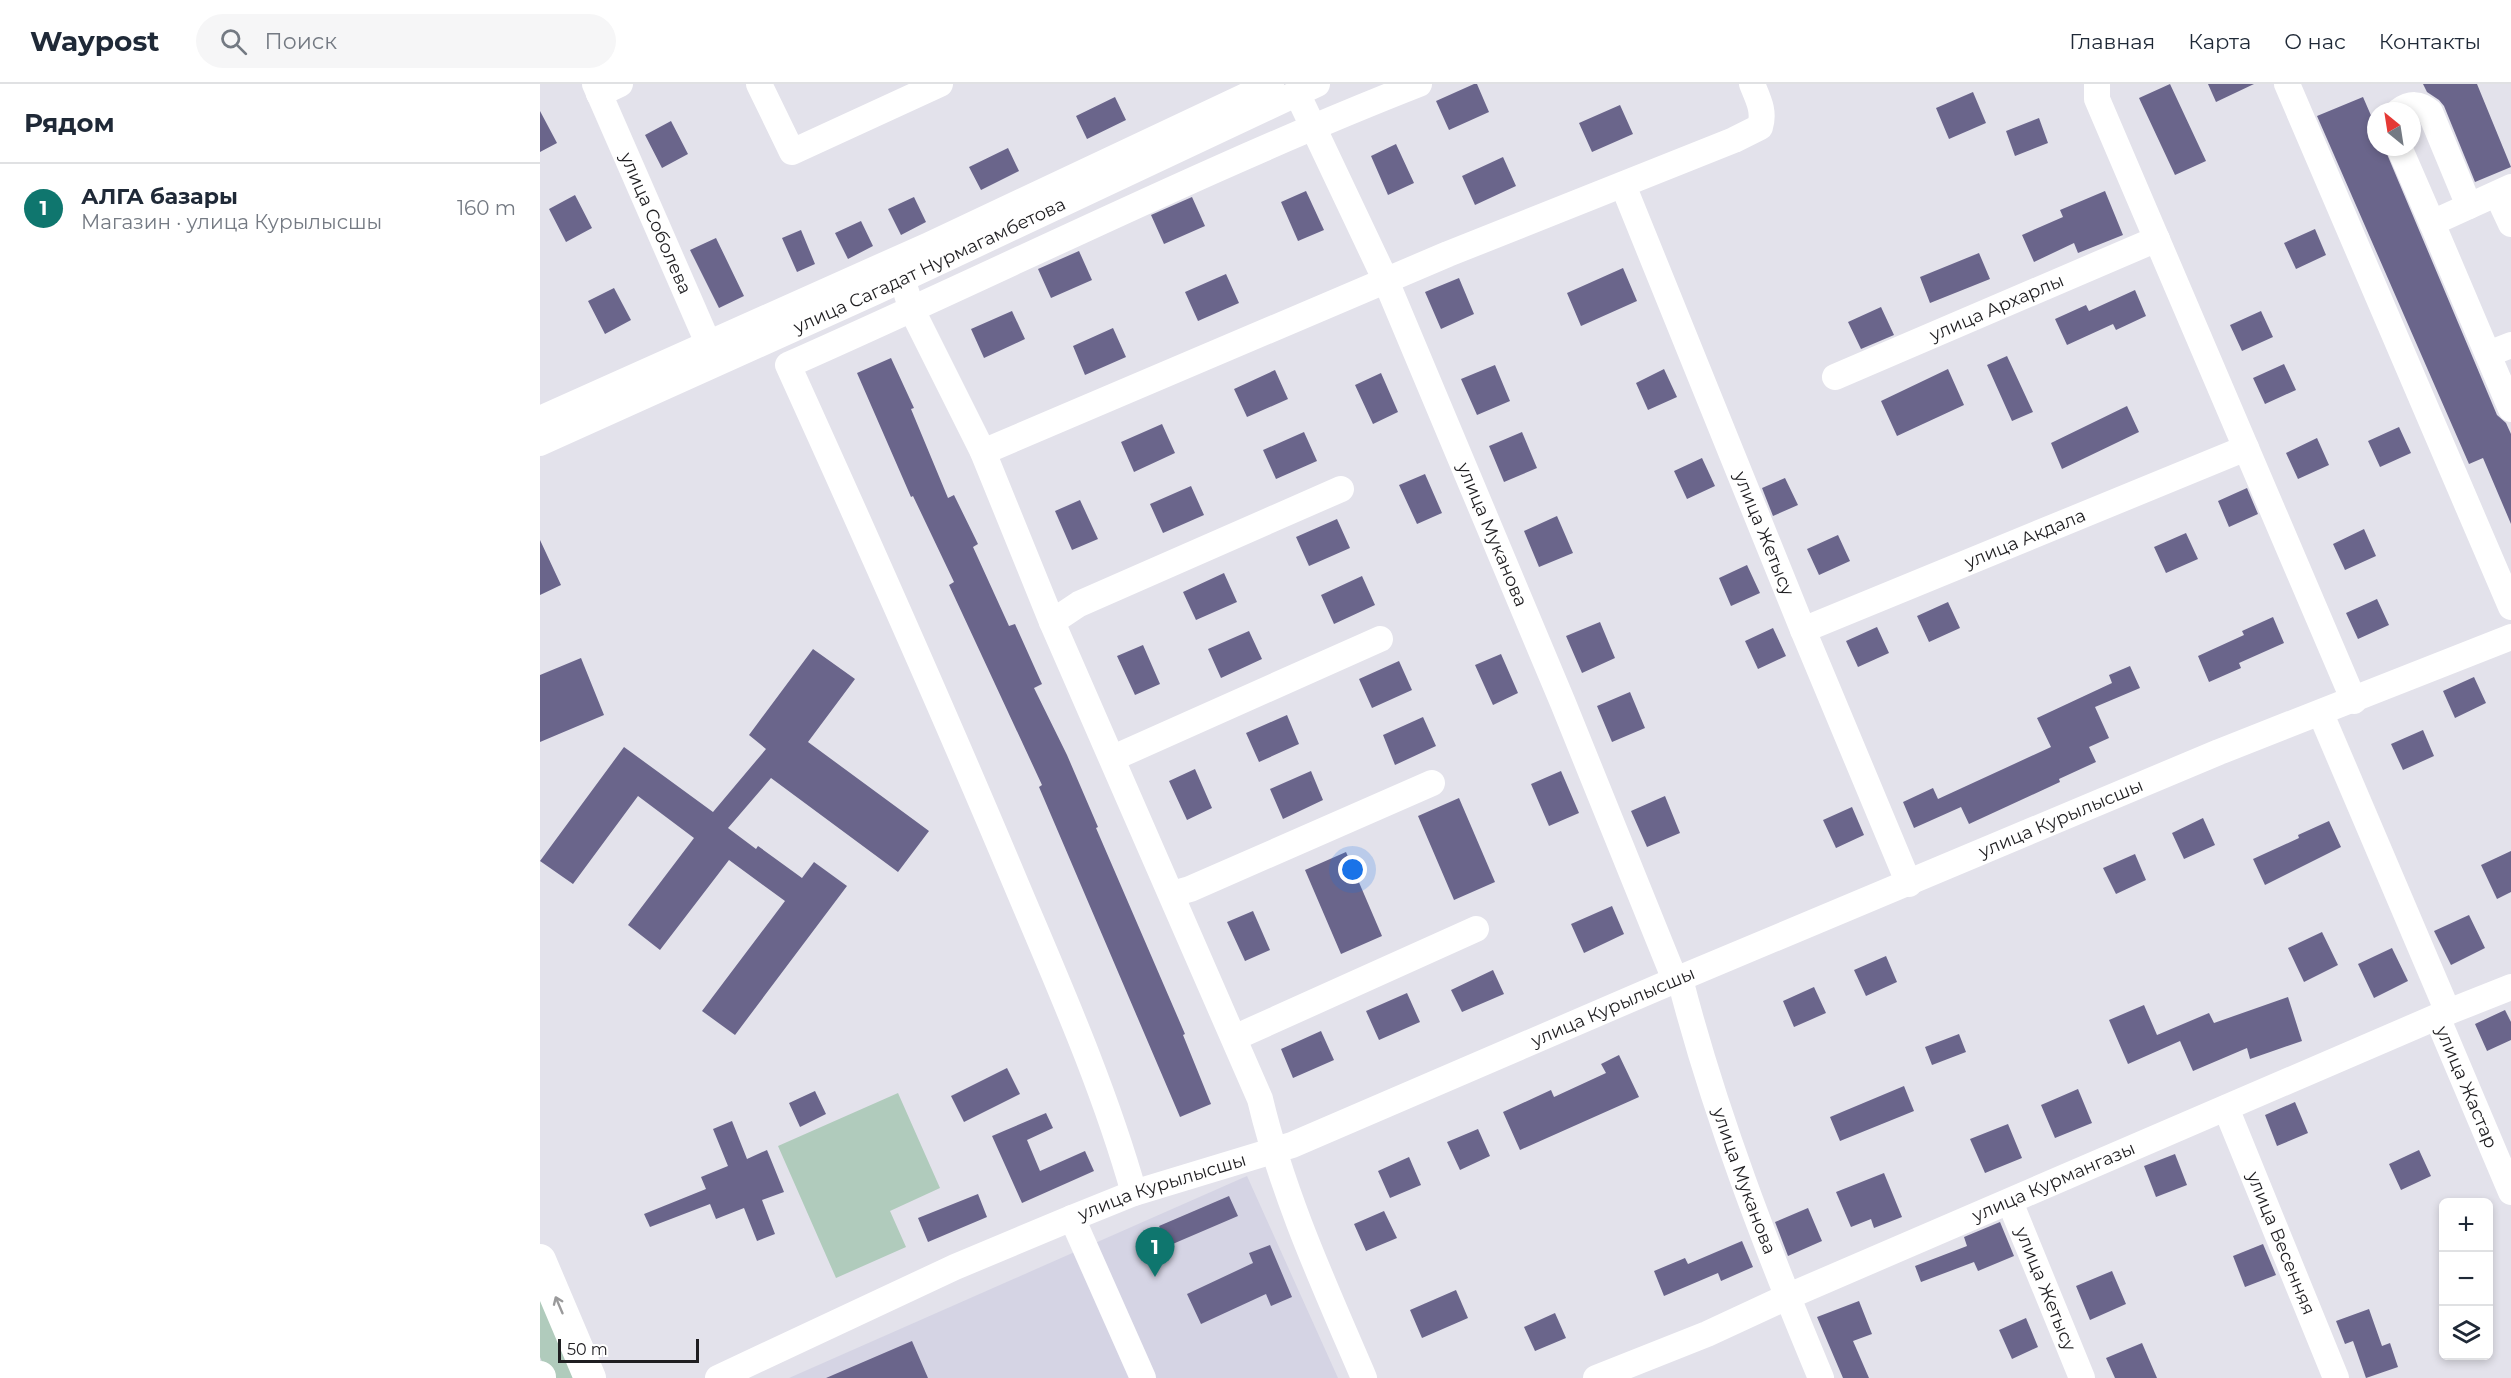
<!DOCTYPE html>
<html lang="ru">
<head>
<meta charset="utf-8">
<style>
  :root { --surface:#fff; --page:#f6f6f7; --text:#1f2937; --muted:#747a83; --line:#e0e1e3; --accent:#0f766e }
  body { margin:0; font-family:Montserrat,sans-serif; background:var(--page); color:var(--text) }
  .controls { position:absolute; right:18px; bottom:18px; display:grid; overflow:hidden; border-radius:9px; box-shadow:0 3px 9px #0003 }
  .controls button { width:54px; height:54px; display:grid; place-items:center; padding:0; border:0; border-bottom:2px solid var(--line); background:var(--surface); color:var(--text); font:30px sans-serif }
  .compass { position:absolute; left:1827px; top:18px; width:54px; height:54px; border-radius:50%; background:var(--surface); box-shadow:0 3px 9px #0003; rotate:330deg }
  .scale { position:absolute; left:18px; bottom:15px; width:141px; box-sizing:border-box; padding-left:6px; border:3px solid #1f1e21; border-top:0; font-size:16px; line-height:21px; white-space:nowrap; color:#1f1e21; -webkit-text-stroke:4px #fff; paint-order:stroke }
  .you { position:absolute; left:813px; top:786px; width:21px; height:21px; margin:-15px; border:4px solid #fff; border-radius:50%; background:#1a73e8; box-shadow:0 0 0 9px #1a73e833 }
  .badge { display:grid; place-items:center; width:39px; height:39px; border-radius:50%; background:var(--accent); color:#fff; font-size:20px; font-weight:700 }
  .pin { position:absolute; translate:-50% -50px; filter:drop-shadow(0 2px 3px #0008) }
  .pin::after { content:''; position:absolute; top:32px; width:21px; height:18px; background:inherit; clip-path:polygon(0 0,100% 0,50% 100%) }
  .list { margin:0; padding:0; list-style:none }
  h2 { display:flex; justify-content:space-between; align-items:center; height:78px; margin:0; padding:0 24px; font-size:26px }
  h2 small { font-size:20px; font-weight:400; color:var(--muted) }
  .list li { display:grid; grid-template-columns:39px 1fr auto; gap:18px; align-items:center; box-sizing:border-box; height:90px; padding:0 24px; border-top:2px solid var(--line) }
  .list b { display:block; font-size:22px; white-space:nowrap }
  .list p { margin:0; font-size:20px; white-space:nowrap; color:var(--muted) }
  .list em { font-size:20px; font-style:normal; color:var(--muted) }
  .icon { flex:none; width:33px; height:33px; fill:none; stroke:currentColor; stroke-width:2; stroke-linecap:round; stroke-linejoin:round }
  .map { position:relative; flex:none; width:1971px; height:1294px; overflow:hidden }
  header { display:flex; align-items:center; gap:36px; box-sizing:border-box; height:84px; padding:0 30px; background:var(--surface); border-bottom:2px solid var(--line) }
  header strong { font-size:28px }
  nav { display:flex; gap:33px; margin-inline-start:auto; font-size:21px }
  .search { width:420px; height:54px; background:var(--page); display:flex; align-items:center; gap:15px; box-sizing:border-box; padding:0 21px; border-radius:33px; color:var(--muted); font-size:22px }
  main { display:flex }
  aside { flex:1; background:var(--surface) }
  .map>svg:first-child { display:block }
  .built { fill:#d5d4e4 }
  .green { fill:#b0cbbc }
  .building { fill:#6a658b }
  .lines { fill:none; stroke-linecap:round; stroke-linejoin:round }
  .minor { stroke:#fff; stroke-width:26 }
  .major { stroke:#fff; stroke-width:32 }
  .oneway { stroke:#9a9a9b }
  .labels { text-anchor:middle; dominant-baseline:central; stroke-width:6; stroke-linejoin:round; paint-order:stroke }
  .street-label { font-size:18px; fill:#1f1e21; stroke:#fff }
</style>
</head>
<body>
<header>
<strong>Waypost</strong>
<div class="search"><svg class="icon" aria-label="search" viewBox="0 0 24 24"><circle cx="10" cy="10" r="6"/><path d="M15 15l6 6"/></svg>Поиск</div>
<nav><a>Главная</a><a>Карта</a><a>О нас</a><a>Контакты</a></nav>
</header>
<main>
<aside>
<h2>Рядом<small></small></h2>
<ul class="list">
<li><span class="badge">1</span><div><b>АЛГА базары</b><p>Магазин · улица Курылысшы</p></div><em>160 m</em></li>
</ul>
</aside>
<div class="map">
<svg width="1971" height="1294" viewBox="0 0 1971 1294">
  <rect width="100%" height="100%" fill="#e3e2eb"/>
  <path class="built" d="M 707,1092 L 798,1294 L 249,1294 Z"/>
  <path class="green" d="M 358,1009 L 400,1104 L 350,1127 L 366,1163 L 296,1194 L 238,1062 Z
    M 0,1213 L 35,1294 L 9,1294 L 0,1273 Z"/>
  <path class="building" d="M 934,0 L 937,0 L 949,28 L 909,46 L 896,17 Z
    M 1630,0 L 1666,77 L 1635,91 L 1599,14 Z
    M 1668,0 L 1714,0 L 1676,18 Z
    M 1883,0 L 1937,0 L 1971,83 L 1935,98 L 1904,22 L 1899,16 L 1887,8 Z
    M 1433,8 L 1446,39 L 1409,55 L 1396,24 Z
    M 575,13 L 586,36 L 547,55 L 536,32 Z
    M 1823,13 L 1836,43 L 1836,63 L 1844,63 L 1957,331 L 1966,339 L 1971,350 L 1971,440 L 1943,374 L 1929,380 L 1777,32 Z
    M 1080,21 L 1093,50 L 1052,68 L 1039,39 Z
    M 0,27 L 17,59 L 0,68 Z
    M 1499,34 L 1508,59 L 1475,72 L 1466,47 Z
    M 131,37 L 148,70 L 122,84 L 105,51 Z
    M 856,60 L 874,99 L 848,111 L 831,72 Z
    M 468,64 L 479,87 L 441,106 L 429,83 Z
    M 963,73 L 976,102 L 935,121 L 922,92 Z
    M 766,107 L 784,146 L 758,157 L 741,118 Z
    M 1565,107 L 1583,151 L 1538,169 L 1534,159 L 1494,178 L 1482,151 L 1523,133 L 1520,126 Z
    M 35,111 L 52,144 L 26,158 L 9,125 Z
    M 374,113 L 386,138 L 361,151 L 348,125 Z
    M 652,113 L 665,142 L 624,160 L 611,131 Z
    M 321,137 L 333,162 L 308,175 L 295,149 Z
    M 1775,145 L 1786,171 L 1756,185 L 1744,159 Z
    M 261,146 L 275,180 L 257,188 L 242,154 Z
    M 176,154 L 204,212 L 179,224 L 150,166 Z
    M 539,167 L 552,196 L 511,214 L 498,185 Z
    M 1439,169 L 1450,195 L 1390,219 L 1380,193 Z
    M 1083,184 L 1097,217 L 1041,242 L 1027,209 Z
    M 686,190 L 699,219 L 658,237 L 645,208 Z
    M 919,194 L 934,230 L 901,245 L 885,208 Z
    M 74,204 L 91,236 L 65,250 L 48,217 Z
    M 1595,206 L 1606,232 L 1576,246 L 1573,240 L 1527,261 L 1515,235 L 1546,221 L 1549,227 Z
    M 1341,223 L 1354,251 L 1321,265 L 1308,238 Z
    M 472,227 L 485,255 L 444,274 L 431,245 Z
    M 1721,227 L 1733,253 L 1702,267 L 1690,241 Z
    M 573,244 L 586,273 L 545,291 L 533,262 Z
    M 1467,272 L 1493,328 L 1472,337 L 1447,281 Z
    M 351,274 L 374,324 L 371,325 L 408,414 L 414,411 L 438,460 L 433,463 L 469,542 L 475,540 L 502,600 L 494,604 L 527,671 L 558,743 L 556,744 L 645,950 L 643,951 L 671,1020 L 640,1033 L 499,703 L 502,701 L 409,501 L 414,498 L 373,412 L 371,413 L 317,289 Z
    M 1744,280 L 1756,306 L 1725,320 L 1713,294 Z
    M 955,281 L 970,317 L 937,331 L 921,295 Z
    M 1124,285 L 1137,313 L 1108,326 L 1096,299 Z
    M 1408,285 L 1424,321 L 1357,352 L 1341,317 Z
    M 735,286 L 748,315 L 707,333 L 694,305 Z
    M 841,289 L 858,328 L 833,340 L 815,301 Z
    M 1587,322 L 1599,348 L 1522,385 L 1511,359 Z
    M 622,340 L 635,369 L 594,388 L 581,358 Z
    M 1859,343 L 1871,369 L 1840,383 L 1828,357 Z
    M 764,348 L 777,377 L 736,395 L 723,366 Z
    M 982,348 L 997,384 L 964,398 L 949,362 Z
    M 1777,354 L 1789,381 L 1758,395 L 1746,369 Z
    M 1162,374 L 1175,402 L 1147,415 L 1134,387 Z
    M 885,390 L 902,429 L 877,440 L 859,401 Z
    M 1245,394 L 1258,421 L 1233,432 L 1222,404 Z
    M 651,402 L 664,431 L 623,449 L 610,420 Z
    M 1707,404 L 1718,430 L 1689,443 L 1678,417 Z
    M 540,416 L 558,455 L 532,466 L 515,427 Z
    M 1017,432 L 1033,469 L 999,483 L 984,447 Z
    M 797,435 L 810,464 L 769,482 L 756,453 Z
    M 1824,445 L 1836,472 L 1805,486 L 1793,460 Z
    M 1646,449 L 1658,475 L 1626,489 L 1614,463 Z
    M 1298,451 L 1310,477 L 1279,491 L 1267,465 Z
    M 0,456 L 21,501 L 0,511 Z
    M 1207,481 L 1220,509 L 1191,522 L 1179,494 Z
    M 684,489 L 697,518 L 656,536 L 643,508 Z
    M 822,492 L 835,521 L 794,540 L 781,511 Z
    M 1837,515 L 1849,541 L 1818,555 L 1806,529 Z
    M 1408,518 L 1420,544 L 1389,558 L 1377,532 Z
    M 1733,533 L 1744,559 L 1699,579 L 1701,584 L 1669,598 L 1658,572 L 1704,551 L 1702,547 Z
    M 1060,538 L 1075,574 L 1042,589 L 1026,552 Z
    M 1337,543 L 1349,569 L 1318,583 L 1306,557 Z
    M 1233,544 L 1246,572 L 1218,585 L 1205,557 Z
    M 709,547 L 722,575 L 681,594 L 668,565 Z
    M 603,561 L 620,600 L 595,611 L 577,572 Z
    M 273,565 L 315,595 L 268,658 L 389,747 L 358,788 L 231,694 L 188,744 L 216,765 L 218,762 L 262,794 L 274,778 L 307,802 L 195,951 L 162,927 L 245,817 L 189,776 L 120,866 L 88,841 L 154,754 L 98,712 L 33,800 L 0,777 L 84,663 L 173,728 L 226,665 L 209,651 Z
    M 961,570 L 978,609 L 953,621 L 935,581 Z
    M 41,574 L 64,631 L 0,658 L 0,591 Z
    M 859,577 L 872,606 L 832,624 L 819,595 Z
    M 1590,582 L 1600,604 L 1555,623 L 1569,654 L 1549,663 L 1556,678 L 1519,695 L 1520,698 L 1429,740 L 1421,723 L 1374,744 L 1363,718 L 1393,704 L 1398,715 L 1511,663 L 1497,634 L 1572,599 L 1569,591 Z
    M 1934,593 L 1946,619 L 1915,634 L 1903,607 Z
    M 1090,608 L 1105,644 L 1072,658 L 1057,622 Z
    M 747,631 L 759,660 L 719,678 L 706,649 Z
    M 883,633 L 896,662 L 855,681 L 843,651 Z
    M 1883,646 L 1894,672 L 1863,686 L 1851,660 Z
    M 655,685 L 672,724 L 647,736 L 629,697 Z
    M 771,687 L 783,716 L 743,735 L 730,705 Z
    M 1021,687 L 1039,729 L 1009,742 L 991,700 Z
    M 1125,712 L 1140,749 L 1107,763 L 1091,727 Z
    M 919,714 L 955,798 L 914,816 L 878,732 Z
    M 1312,723 L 1324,751 L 1296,764 L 1283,736 Z
    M 1663,734 L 1675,761 L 1644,775 L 1632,749 Z
    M 1789,737 L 1801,763 L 1725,801 L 1713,775 L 1759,754 L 1758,751 Z
    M 1971,767 L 1971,808 L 1957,815 L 1941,781 Z
    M 806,768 L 842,852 L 801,870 L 765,786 Z
    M 1595,770 L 1606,796 L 1576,810 L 1563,784 Z
    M 1072,822 L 1084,850 L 1044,869 L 1031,840 Z
    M 713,827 L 730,866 L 705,877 L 687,838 Z
    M 1929,831 L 1945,864 L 1911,881 L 1894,847 Z
    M 1782,848 L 1798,881 L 1764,898 L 1748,864 Z
    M 1852,864 L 1868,897 L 1834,914 L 1818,880 Z
    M 1346,872 L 1357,898 L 1326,912 L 1314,886 Z
    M 953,886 L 964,910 L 922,928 L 911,906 Z
    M 1274,903 L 1286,929 L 1254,943 L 1243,917 Z
    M 867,909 L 880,938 L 839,956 L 826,927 Z
    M 1748,913 L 1762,957 L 1710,975 L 1707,964 L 1653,987 L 1640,957 L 1588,980 L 1569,936 L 1604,921 L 1617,951 L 1669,929 L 1674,939 Z
    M 1965,926 L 1971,938 L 1971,956 L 1947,967 L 1935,940 Z
    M 781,947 L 794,976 L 753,994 L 741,965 Z
    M 1419,950 L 1426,968 L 1392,981 L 1385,963 Z
    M 1079,971 L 1099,1013 L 980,1066 L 963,1028 L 1011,1006 L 1014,1013 L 1066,989 L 1061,980 Z
    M 467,984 L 480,1010 L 424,1038 L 411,1012 Z
    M 1364,1002 L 1374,1027 L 1300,1057 L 1290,1033 Z
    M 1538,1005 L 1552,1039 L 1515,1054 L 1501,1021 Z
    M 275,1007 L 286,1030 L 260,1043 L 249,1019 Z
    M 1755,1018 L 1768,1049 L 1737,1062 L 1725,1031 Z
    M 506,1029 L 513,1044 L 487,1056 L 500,1087 L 545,1067 L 554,1087 L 482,1119 L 452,1052 Z
    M 192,1037 L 207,1075 L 227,1066 L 244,1108 L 222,1116 L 235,1150 L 217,1157 L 204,1124 L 176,1135 L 170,1120 L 110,1143 L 104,1130 L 166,1105 L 161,1093 L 188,1082 L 173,1045 Z
    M 1468,1040 L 1482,1074 L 1445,1089 L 1430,1055 Z
    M 938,1045 L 950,1072 L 920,1086 L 907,1058 Z
    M 1879,1066 L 1891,1092 L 1861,1106 L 1849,1080 Z
    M 1635,1070 L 1647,1101 L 1616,1113 L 1604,1082 Z
    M 869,1073 L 881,1101 L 850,1114 L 838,1087 Z
    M 1344,1089 L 1362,1133 L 1334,1144 L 1331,1135 L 1311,1143 L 1296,1108 Z
    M 438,1110 L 447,1133 L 388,1158 L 378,1134 Z
    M 689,1112 L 698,1132 L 628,1162 L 619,1142 Z
    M 1268,1124 L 1282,1157 L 1248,1172 L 1235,1138 Z
    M 844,1127 L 857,1154 L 826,1167 L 814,1140 Z
    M 1460,1138 L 1474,1172 L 1438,1187 L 1434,1178 L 1381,1198 L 1375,1182 L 1427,1162 L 1424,1153 Z
    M 1202,1157 L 1213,1183 L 1181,1197 L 1178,1189 L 1124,1212 L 1114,1187 L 1145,1174 L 1148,1180 Z
    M 1723,1160 L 1736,1191 L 1705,1203 L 1693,1172 Z
    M 730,1161 L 752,1213 L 731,1222 L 726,1210 L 661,1240 L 647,1210 L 713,1179 L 709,1169 Z
    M 1572,1187 L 1586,1220 L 1550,1236 L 1536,1202 Z
    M 916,1206 L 928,1234 L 882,1254 L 870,1226 Z
    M 1319,1217 L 1332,1250 L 1313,1257 L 1329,1294 L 1303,1294 L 1277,1233 Z
    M 1829,1225 L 1842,1262 L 1850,1259 L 1858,1283 L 1826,1294 L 1813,1257 L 1805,1260 L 1796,1237 Z
    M 1015,1229 L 1026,1254 L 995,1267 L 984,1243 Z
    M 1486,1234 L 1498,1263 L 1472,1275 L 1459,1246 Z
    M 372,1257 L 388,1294 L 286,1294 Z
    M 1602,1259 L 1617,1294 L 1575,1294 L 1566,1274 Z"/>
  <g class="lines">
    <g class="minor">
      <path id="s1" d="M 55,0 L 175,275"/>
      <path d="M 219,0 L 252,68 L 400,0"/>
      <path d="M 1557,0 L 1557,15 L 1814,617"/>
      <path d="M 1747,0 L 1971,523"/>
      <path id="s2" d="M 757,9 L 846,197 L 1023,619 L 1135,896"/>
      <path d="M 59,10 L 80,0"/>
      <path d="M 1859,27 C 1870,19 1880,19 1890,28 L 1929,122"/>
      <path d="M 1859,63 L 1892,139 L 1971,103"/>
      <path id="s3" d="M 1083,101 L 1263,546 L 1369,800"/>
      <path d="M 1957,110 L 1971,140"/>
      <path d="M 1892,139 L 1971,325"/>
      <path d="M 362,195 L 372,226 L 443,368 L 512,538 L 720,1015 C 743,1112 785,1203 824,1294"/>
      <path d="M 1948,270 L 1971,261"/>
      <path id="s4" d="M 1295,293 L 1617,155"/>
      <path d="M 0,335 L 389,161 L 731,0"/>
      <path id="s5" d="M 0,359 L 335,208 L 777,0"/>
      <path d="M 443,368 L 908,170 L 1194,56 L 1220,43 C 1225,27 1218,15 1212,0"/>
      <path d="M 512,538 L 539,520 L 801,405"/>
      <path id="s6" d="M 1263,546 L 1706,364"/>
      <path d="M 1781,630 L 1908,928"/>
      <path d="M 573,674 L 840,555"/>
      <path d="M 632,810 L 650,805 L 892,699"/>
      <path id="s7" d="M 1140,895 C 1175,1031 1227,1165 1281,1294"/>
      <path id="s8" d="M 1897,933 L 1971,1108"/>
      <path d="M 694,954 L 936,845"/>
      <path id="s9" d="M 1686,1024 L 1796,1294"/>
      <path d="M 594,1109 C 564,1003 519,902 476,800 C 403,626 326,453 248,281 C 459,188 665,84 879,0"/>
      <path id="s10" d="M 1470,1118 L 1542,1294"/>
      <path d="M 532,1134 L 603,1294"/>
      <path id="s11" d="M 178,1294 L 415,1183 L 532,1134 L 594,1109 L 752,1061 L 1119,903 L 1679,668 L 1971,553"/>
      <path id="s12" d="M 1056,1294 L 1167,1250 L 1249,1212 L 1908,928 L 1971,903"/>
    </g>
    <path class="major" d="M 0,1176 L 50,1294
      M 0,1293 L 0,1294"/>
  </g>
  <defs><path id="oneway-shaft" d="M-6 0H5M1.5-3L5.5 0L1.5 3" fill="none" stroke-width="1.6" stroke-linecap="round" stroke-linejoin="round" transform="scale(1.5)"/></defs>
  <use class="oneway" href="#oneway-shaft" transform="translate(19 1221) rotate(-113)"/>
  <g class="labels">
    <g class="street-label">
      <text stroke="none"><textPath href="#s1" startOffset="152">улица Соболева</textPath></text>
      <text stroke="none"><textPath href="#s5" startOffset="428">улица Сагадат Нурмагамбетова</textPath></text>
      <text stroke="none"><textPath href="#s4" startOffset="176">улица Архарлы</textPath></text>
      <text stroke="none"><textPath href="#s2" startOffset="483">улица Муканова</textPath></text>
      <text stroke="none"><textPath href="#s3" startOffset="376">улица Жетысу</textPath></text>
      <text stroke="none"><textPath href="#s6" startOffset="240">улица Акдала</textPath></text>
      <text stroke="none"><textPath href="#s11" startOffset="1456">улица Курылысшы</textPath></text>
      <text stroke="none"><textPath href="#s11" startOffset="970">улица Курылысшы</textPath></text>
      <text stroke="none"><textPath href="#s8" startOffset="76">улица Жастар</textPath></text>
      <text stroke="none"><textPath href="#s7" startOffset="212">улица Муканова</textPath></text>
      <text stroke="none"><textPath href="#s12" startOffset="498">улица Курмангазы</textPath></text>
      <text stroke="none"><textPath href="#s11" startOffset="484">улица Курылысшы</textPath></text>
      <text stroke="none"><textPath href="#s9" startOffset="146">улица Весенняя</textPath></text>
      <text stroke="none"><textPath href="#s10" startOffset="94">улица Жетысу</textPath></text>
    </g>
  </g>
</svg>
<div class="controls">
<button>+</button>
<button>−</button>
<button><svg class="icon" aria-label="layers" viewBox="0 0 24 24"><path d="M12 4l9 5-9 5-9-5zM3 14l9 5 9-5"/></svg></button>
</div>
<svg class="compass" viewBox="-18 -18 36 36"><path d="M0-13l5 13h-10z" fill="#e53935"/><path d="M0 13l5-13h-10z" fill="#747a83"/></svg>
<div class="scale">50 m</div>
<div class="you"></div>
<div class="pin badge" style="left:615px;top:1193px">1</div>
</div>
</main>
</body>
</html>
